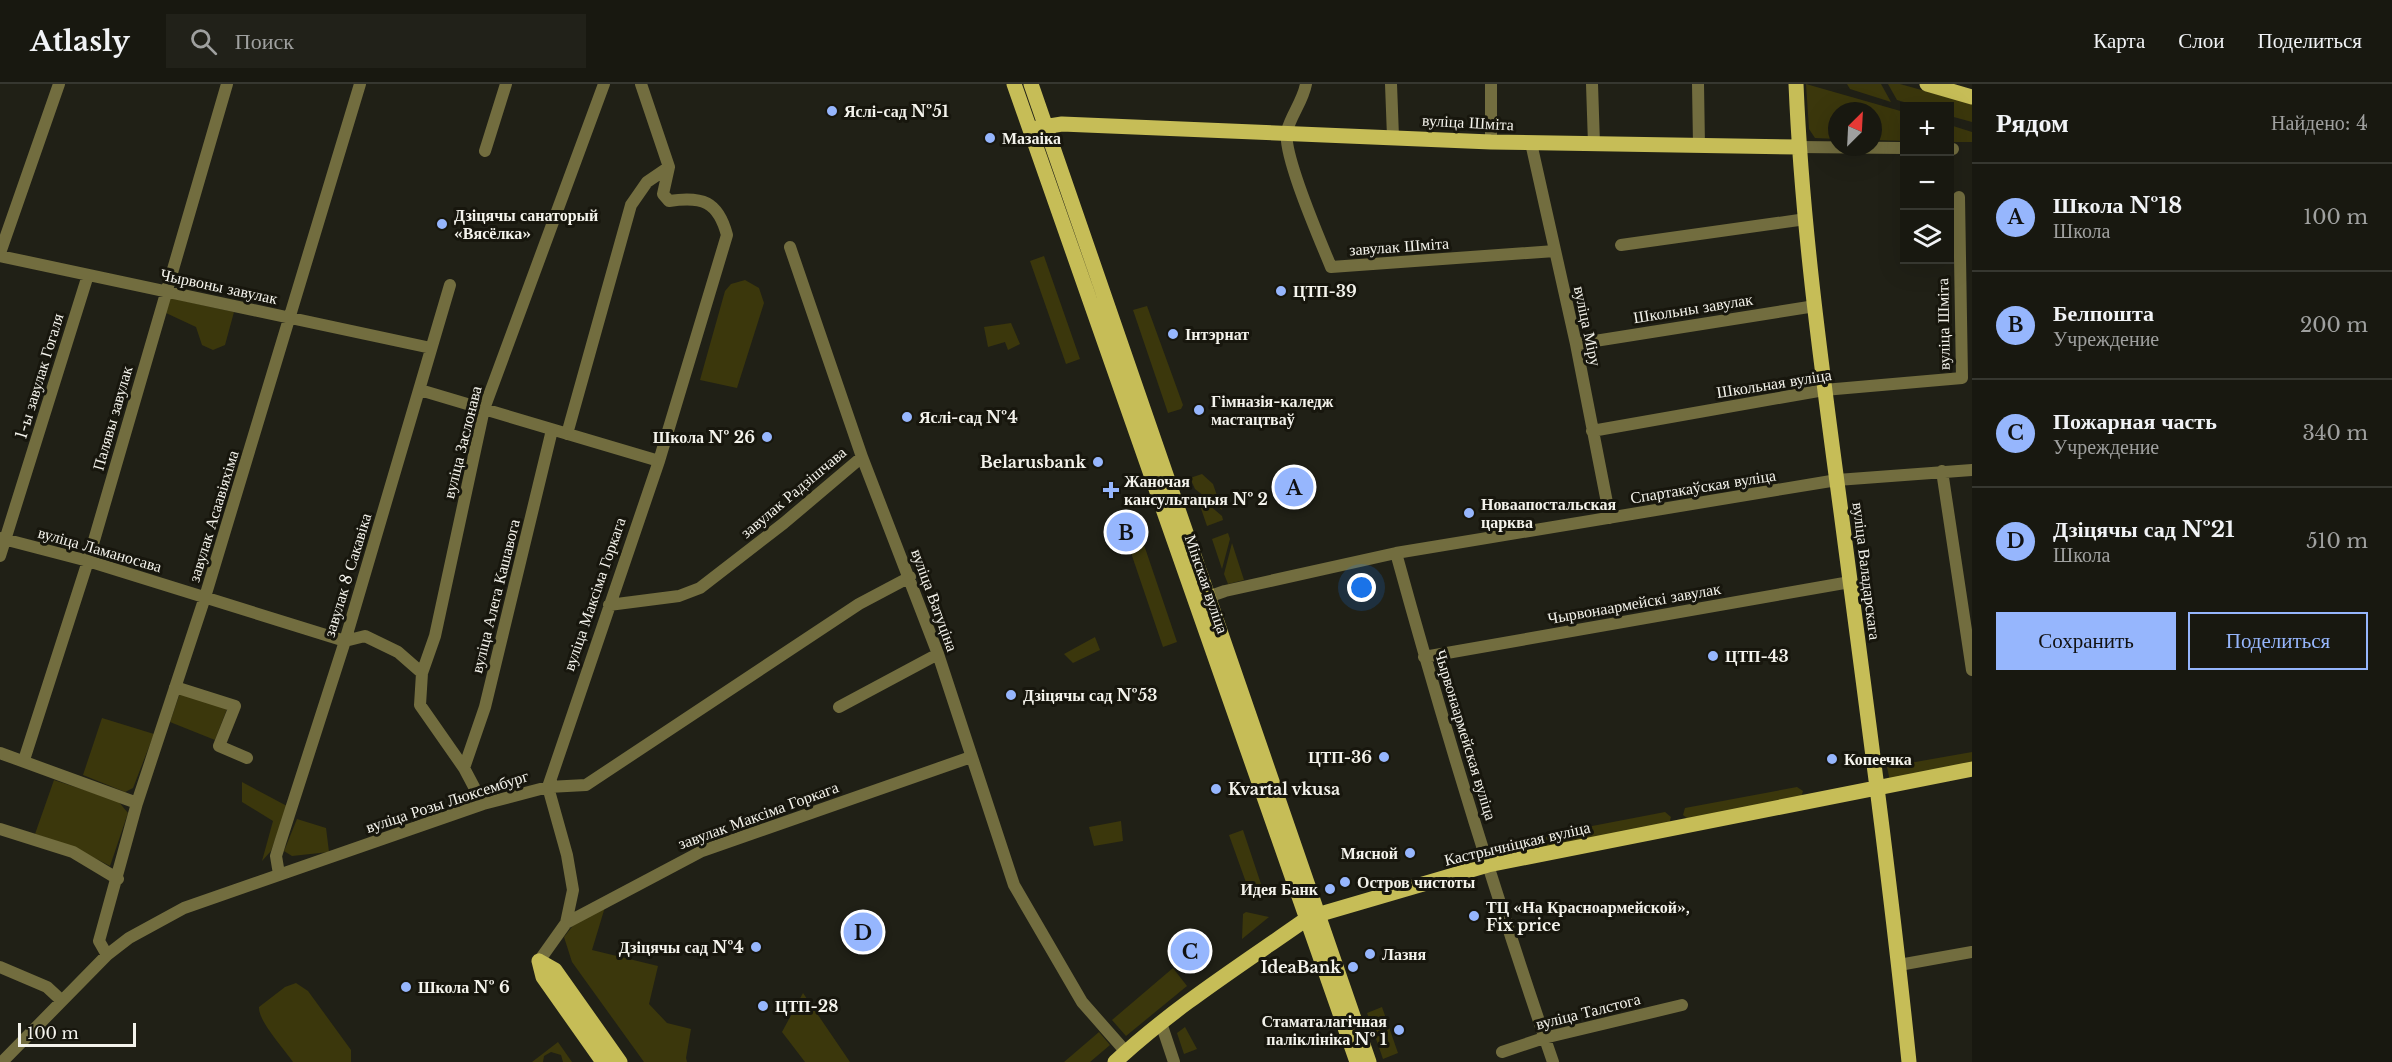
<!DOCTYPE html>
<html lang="ru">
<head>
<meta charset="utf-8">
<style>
  :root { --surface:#181810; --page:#212119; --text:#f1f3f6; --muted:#9fa09f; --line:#363730; --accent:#96b6fd }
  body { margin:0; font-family:"Libre Baskerville",serif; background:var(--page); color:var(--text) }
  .controls { position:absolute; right:18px; top:18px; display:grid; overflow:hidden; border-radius:0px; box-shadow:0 6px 24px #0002 }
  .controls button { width:54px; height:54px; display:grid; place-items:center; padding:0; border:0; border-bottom:2px solid var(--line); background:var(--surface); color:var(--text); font:30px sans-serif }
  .compass { position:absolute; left:1828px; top:18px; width:54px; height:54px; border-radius:50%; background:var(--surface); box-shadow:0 6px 24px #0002; rotate:24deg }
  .scale { position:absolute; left:18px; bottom:15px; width:118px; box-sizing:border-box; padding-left:6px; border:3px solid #f4f3ec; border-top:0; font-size:16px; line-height:21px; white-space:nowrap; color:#f4f3ec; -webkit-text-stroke:4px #17160d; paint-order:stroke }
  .you { position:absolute; left:1362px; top:504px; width:21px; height:21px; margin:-15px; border:4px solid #fff; border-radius:50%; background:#1a73e8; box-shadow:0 0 0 9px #1a73e833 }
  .badge { display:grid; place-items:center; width:39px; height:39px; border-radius:50%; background:var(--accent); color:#111; font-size:20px; font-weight:700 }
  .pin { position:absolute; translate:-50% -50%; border:3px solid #fff; box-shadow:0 2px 6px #0006 }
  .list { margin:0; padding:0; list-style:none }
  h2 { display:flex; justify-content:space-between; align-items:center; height:78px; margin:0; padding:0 24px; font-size:26px }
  h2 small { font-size:20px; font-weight:400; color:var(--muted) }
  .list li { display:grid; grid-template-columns:39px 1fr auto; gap:18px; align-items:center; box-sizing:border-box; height:108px; padding:0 24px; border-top:2px solid var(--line) }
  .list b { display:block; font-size:22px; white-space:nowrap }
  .list p { margin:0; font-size:20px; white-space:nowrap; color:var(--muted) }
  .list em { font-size:20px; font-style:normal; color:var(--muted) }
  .actions { display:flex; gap:12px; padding:18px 24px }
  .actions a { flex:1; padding:14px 0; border:2px solid var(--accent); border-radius:0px; text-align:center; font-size:21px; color:var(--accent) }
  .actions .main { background:var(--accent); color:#111 }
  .icon { flex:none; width:33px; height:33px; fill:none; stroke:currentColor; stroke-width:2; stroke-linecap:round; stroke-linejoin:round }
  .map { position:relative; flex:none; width:1972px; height:978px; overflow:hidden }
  header { display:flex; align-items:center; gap:36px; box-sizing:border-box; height:84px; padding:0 30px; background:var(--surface); border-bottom:2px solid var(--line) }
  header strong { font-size:28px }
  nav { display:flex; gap:33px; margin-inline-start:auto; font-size:21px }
  .search { width:420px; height:54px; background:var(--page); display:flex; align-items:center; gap:15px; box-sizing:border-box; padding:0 21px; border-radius:0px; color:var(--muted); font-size:22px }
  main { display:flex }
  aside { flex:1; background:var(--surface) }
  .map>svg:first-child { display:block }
  .green { fill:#3b370c }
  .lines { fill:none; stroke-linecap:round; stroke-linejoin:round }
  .minor { stroke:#726d3f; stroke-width:12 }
  .major { stroke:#c6bd57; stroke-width:15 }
  .poi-dot { fill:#96b6fd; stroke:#17160d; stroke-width:2 }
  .labels { text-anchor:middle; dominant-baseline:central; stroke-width:6; stroke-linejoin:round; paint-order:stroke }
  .poi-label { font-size:16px; font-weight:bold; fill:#f4f3ec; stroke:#17160d; text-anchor:start }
  .street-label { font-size:16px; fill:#f4f3ec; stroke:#17160d }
</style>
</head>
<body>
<header>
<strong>Atlasly</strong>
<div class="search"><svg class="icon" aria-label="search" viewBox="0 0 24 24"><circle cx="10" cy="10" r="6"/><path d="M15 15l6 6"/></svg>Поиск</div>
<nav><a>Карта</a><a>Слои</a><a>Поделиться</a></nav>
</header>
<main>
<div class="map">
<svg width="1972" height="978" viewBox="0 0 1972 978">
  <rect width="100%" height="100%" fill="#202016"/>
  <path class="green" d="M 1806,0 L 1904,28 L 1904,57 L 1873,56 L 1873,27 L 1837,27 L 1837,55 L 1815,54 L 1809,45 Z
    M 1847,0 L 1881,0 L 1891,18 L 1850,5 Z
    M 1888,0 L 1900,0 L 1972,20 L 1972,38 L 1950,32 L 1950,22 L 1918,22 L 1897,16 Z
    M 1950,41 L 1972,48 L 1972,58 L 1950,58 Z
    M 1044,172 L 1080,275 L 1066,280 L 1030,177 Z
    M 745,196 L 759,204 L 764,219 L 737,304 L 700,296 L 725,207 L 731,200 Z
    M 170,214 L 234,228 L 225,261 L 213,266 L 202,261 L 196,243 L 166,229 Z
    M 1147,222 L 1183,321 L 1181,325 L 1168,329 L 1133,226 Z
    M 1011,239 L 1020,260 L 1008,266 L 1005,258 L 988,263 L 984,243 Z
    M 1202,390 L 1213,400 L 1222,426 L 1195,405 L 1190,394 Z
    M 1196,410 L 1222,432 L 1223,436 L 1207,442 Z
    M 1228,449 L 1230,455 L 1222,485 L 1212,455 Z
    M 1142,455 L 1177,558 L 1163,563 L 1128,460 Z
    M 1232,459 L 1244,496 L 1228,500 L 1224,490 Z
    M 1095,553 L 1100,566 L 1073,579 L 1064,570 Z
    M 180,609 L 227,625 L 215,656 L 170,638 Z
    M 102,634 L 154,650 L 133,704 L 125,708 L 83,691 Z
    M 1972,668 L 1972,681 L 1890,697 L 1887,683 Z
    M 54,696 L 118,717 L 128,729 L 110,782 L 73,763 L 35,750 Z
    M 242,698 L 287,722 L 271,767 L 262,777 L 273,737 L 242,718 Z
    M 1797,703 L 1803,707 L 1801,714 L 1689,736 L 1683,731 L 1685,724 Z
    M 1665,728 L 1671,733 L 1669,740 L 1543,765 L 1538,759 L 1540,752 Z
    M 297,735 L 326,744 L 329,768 L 292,772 L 284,767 Z
    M 1121,737 L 1123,757 L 1094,762 L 1089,743 Z
    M 1243,746 L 1261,800 L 1248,804 L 1229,751 Z
    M 605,823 L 592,866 L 658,882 L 649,920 L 667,939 L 691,945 L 686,974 L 687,978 L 644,978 L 572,878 L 564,853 L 575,839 Z
    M 1246,828 L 1269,833 L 1242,855 L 1243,830 Z
    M 1173,884 L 1187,902 L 1126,952 L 1112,936 Z
    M 296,899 L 308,907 L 351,966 L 351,978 L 293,978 C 285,966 258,937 259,923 L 285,903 Z
    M 803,909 L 850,978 L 805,978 L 782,948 Z
    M 1382,923 L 1398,969 L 1383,975 L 1367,929 Z
    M 1185,943 L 1197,965 L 1184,970 L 1177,949 Z
    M 1099,948 L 1110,961 L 1090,978 L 1064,978 Z
    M 558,958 L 572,978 L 563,978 L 561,971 L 551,968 L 544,972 L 543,978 L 532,978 Z"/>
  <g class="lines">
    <path class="minor" d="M 1306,0 C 1303,17 1291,31 1287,47 C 1282,70 1321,158 1331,183 L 1555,167
      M 1391,0 L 1393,53
      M 1491,0 L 1491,58
      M 1592,0 L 1594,60
      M 1698,0 L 1699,61
      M 1531,59 L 1576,260 L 1610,434
      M 1798,63 L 1904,64
      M 1950,65 L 1953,65
      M 485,67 L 506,0
      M 1621,161 L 1806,135
      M 790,163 L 862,373 L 938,570 L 1014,801 L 1082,918 L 1126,968
      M 0,169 L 59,0
      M 0,172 L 431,264
      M 1576,260 L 1815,222
      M 420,306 L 659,377
      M 1592,347 L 1824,306 L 1962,294 L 1959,113
      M 567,350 L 631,121 L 647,98 L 669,83
      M 1942,387 L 1972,586
      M 0,454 L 88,477 L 345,557 L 365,552 L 398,568 L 422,589
      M 1396,469 C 1443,640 1495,810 1553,978
      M 0,472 L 88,191
      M 1202,515 L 1225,507 L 1396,469 L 1837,396 L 1972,386
      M 609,521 L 679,512 L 700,504 L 784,439 L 862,373
      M 1424,573 L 1850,498
      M 175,603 L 235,622 L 219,662 L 247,674
      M 839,623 L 938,570
      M 0,669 L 137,719
      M 24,676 L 88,477 L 227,0
      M 464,684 L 485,623 L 552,346
      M 483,720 L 464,684 L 420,621 L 422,589 L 435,552 L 484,325 L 604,0
      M 0,745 L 73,768 L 118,795
      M 279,790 L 276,772 L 280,759 L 345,557 L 450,201
      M 566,839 L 702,767 L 971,673
      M 107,871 L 99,857 L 137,719 L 205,513 L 360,0
      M 539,877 L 566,839 L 573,806 L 567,771 L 548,703 L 659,377 L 727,151 C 718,117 702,112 669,117 L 663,110 L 669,83 L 641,0
      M 1899,881 L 1972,868
      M 0,883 L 47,903 L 61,916
      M 1161,939 L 1174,978
      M 1502,968 L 1544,954 L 1682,921
      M 2,978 L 107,871 L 129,854 L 184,824 L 483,720 L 548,703 L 586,701 L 859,520 L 910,493"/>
    <path class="major" d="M 1014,0 L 1357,978
      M 1031,0 L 1369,978
      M 1796,0 C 1802,143 1822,286 1841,428 C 1865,611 1890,794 1909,978
      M 1927,0 L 1972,13
      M 1037,44 L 1062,40 L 1491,58 L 1798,63
      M 539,877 L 555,886 L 620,978
      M 539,877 L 543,893 L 603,978
      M 1115,978 C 1173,924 1241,881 1305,836 L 1317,831 L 1488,781 L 1972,685"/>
  </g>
  <g class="poi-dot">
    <circle cx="832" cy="27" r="6"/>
    <circle cx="990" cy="54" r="6"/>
    <circle cx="442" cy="140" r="6"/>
    <circle cx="1281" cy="207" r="6"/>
    <circle cx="1173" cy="250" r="6"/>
    <circle cx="1199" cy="326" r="6"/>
    <circle cx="907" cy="333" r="6"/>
    <circle cx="767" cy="353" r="6"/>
    <circle cx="1098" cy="378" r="6"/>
    <path d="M1108 397h6v6h6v6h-6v6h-6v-6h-6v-6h6z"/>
    <circle cx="1469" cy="429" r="6"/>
    <circle cx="1713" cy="572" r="6"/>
    <circle cx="1011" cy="611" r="6"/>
    <circle cx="1384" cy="673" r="6"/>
    <circle cx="1832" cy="675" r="6"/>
    <circle cx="1216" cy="705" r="6"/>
    <circle cx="1410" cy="769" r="6"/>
    <circle cx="1345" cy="798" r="6"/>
    <circle cx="1330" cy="805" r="6"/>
    <circle cx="1474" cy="832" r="6"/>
    <circle cx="756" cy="863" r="6"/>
    <circle cx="1370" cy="870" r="6"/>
    <circle cx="1353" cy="883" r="6"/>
    <circle cx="406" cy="903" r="6"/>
    <circle cx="763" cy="922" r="6"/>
    <circle cx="1399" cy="946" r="6"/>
  </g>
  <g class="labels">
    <g class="poi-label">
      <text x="844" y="27">Яслі-сад №51</text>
      <text x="1002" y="54">Мазаіка</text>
      <text x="454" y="131">Дзіцячы санаторый<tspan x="454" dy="18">«Вясёлка»</tspan></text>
      <text x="1293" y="207">ЦТП-39</text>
      <text x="1185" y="250">Інтэрнат</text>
      <text x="1211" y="317">Гімназія-каледж<tspan x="1211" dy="18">мастацтваў</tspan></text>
      <text x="919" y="333">Яслі-сад №4</text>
      <text x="755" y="353" text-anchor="end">Школа № 26</text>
      <text x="1086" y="378" text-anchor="end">Belarusbank</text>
      <text x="1124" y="397">Жаночая<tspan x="1124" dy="18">кансультацыя № 2</tspan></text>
      <text x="1481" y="420">Новаапостальская<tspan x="1481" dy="18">царква</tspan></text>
      <text x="1725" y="572">ЦТП-43</text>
      <text x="1023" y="611">Дзіцячы сад №53</text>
      <text x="1372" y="673" text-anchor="end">ЦТП-36</text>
      <text x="1844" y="675">Копеечка</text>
      <text x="1228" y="705">Kvartal vkusa</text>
      <text x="1398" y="769" text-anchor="end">Мясной</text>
      <text x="1357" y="798">Остров чистоты</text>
      <text x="1318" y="805" text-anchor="end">Идея Банк</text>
      <text x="1486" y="823">ТЦ «На Красноармейской»,<tspan x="1486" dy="18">Fix price</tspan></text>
      <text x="744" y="863" text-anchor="end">Дзіцячы сад №4</text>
      <text x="1382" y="870">Лазня</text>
      <text x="1341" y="883" text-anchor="end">IdeaBank</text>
      <text x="418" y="903">Школа № 6</text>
      <text x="775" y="922">ЦТП-28</text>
      <text x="1387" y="937" text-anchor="end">Стаматалагічная<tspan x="1387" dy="18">паліклініка № 1</tspan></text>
    </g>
    <g class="street-label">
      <text transform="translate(1468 38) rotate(3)">вуліца Шміта</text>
      <text transform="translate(1399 162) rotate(-4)">завулак Шміта</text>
      <text transform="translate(219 202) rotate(12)">Чырвоны завулак</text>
      <text transform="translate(1693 224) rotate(-9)">Школьны завулак</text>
      <text transform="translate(1943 240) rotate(-91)">вуліца Шміта</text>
      <text transform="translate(1588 242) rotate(78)">вуліца Міру</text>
      <text transform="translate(39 292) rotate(-73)">1-ы завулак Гогаля</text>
      <text transform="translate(1774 299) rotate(-9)">Школьная вуліца</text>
      <text transform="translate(112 334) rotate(-74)">Палявы завулак</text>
      <text transform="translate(462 358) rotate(-76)">вуліца Заслонава</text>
      <text transform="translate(1703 402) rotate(-9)">Спартакаўская вуліца</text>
      <text transform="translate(793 408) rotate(-40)">завулак Радзішчава</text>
      <text transform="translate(213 432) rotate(-73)">завулак Асаавіяхіма</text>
      <text transform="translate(100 465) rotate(16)">вуліца Ламаносава</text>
      <text transform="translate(1867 487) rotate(83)">вуліца Валадарскага</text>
      <text transform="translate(347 491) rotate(-73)">завулак 8 Сакавіка</text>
      <text transform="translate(1207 500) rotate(71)">Мінская вуліца</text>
      <text transform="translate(594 510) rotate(-71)">вуліца Максіма Горкага</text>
      <text transform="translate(495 512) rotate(-76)">вуліца Алега Кашавога</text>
      <text transform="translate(935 516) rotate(70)">вуліца Ватуціна</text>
      <text transform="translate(1634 519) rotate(-10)">Чырвонаармейскі завулак</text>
      <text transform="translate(1466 651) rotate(73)">Чырвонаармейская вуліца</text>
      <text transform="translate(447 717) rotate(-18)">вуліца Розы Люксембург</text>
      <text transform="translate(758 731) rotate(-20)">завулак Максіма Горкага</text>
      <text transform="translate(1517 759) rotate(-13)">Кастрычніцкая вуліца</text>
      <text transform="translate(1588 927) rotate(-14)">вуліца Талстога</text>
    </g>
  </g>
</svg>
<div class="controls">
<button>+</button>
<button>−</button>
<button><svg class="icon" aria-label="layers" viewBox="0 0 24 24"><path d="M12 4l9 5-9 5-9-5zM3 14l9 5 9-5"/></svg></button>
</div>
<svg class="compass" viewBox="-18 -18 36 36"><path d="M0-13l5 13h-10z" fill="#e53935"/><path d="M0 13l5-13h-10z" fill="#9fa09f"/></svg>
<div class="scale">100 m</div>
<div class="you"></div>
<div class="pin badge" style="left:1294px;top:403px">A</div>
<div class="pin badge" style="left:1126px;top:448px">B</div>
<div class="pin badge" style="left:1190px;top:867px">C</div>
<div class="pin badge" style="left:863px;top:848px">D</div>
</div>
<aside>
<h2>Рядом<small>Найдено: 4</small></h2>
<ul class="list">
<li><span class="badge">A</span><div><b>Школа №18</b><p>Школа</p></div><em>100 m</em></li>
<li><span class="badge">B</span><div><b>Белпошта</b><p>Учреждение</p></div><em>200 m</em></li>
<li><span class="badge">C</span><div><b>Пожарная часть</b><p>Учреждение</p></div><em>340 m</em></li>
<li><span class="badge">D</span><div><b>Дзіцячы сад №21</b><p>Школа</p></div><em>510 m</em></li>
</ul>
<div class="actions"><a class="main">Сохранить</a><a>Поделиться</a></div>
</aside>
</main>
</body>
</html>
